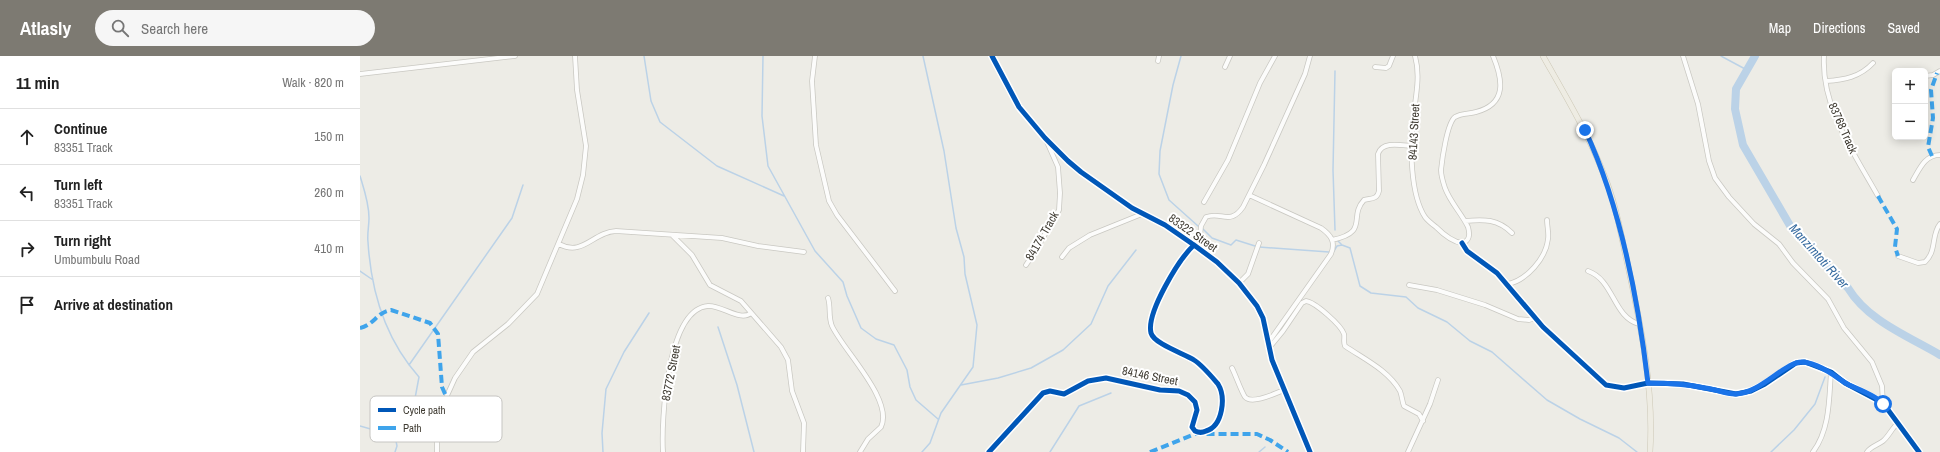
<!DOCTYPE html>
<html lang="en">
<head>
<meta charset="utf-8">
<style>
  :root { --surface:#fff; --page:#f6f6f6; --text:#222; --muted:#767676; --line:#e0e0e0; --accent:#7d7a72 }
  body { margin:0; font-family:"Archivo Narrow",sans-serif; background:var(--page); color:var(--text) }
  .controls { position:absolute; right:12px; top:12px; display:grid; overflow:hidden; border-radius:6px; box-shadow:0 2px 10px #0003 }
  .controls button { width:36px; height:36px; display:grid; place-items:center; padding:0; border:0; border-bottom:1px solid var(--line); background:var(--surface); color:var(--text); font:20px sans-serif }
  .stop { position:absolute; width:12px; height:12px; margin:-9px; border:3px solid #1a73e8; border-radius:50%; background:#fff }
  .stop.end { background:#1a73e8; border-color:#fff; box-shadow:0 1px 4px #0008 }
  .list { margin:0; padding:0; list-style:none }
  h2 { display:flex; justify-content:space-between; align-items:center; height:52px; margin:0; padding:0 16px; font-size:17px }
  h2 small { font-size:13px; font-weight:400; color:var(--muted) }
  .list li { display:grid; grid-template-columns:26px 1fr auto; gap:12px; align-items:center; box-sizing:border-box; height:56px; padding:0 16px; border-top:1px solid var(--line) }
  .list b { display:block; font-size:15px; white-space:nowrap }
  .list p { margin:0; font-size:13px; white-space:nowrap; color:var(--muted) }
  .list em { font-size:13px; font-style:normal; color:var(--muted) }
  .icon { flex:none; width:22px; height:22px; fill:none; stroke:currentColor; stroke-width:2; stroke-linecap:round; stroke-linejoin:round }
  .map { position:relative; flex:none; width:1580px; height:396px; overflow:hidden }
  header { display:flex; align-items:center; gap:24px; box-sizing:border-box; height:56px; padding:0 20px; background:var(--accent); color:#fff }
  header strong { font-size:19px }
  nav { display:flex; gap:22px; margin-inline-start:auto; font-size:14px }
  .search { width:280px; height:36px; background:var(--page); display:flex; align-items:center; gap:10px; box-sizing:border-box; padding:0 14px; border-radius:22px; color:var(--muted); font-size:15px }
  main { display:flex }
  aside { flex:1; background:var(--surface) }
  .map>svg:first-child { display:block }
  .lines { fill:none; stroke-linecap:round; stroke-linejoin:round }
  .stream { stroke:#bbd2e7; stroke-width:1.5 }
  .river { stroke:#bbd2e7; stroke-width:8 }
  .minor-casing { stroke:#c9c8c2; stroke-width:5.5 }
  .major-casing { stroke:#cdc8b6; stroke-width:6 }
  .minor { stroke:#fcfcfb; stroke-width:4 }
  .major { stroke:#eeece3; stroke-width:5 }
  .quiet { stroke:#3fa4eb; stroke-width:4; stroke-dasharray:8 4; stroke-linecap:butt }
  .cycleway-casing { stroke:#fff; stroke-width:8 }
  .cycleway { stroke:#0057b8; stroke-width:5 }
  .route { stroke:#1a73e8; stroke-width:5 }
  .labels { text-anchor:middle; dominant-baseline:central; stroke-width:4; stroke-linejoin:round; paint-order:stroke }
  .street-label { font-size:12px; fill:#413d34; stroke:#fff }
  .water-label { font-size:13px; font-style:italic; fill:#396da1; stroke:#fff }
  .key { fill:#fff; stroke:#c6c5c2; stroke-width:1 }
  .key-label { font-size:11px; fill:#413d34 }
</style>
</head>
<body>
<header>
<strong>Atlasly</strong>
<div class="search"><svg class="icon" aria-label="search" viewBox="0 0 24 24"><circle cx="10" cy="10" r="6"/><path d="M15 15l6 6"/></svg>Search here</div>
<nav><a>Map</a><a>Directions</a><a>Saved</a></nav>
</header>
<main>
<aside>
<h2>11 min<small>Walk · 820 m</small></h2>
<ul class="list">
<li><svg class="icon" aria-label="ahead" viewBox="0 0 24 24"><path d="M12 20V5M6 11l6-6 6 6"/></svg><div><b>Continue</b><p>83351 Track</p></div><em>150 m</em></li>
<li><svg class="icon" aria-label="left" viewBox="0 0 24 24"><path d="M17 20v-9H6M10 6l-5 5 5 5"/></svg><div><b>Turn left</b><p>83351 Track</p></div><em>260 m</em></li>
<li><svg class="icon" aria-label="right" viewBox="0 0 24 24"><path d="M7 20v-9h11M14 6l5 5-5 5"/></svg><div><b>Turn right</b><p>Umbumbulu Road</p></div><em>410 m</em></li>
<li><svg class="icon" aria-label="arrive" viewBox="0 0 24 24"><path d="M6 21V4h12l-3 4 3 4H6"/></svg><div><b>Arrive at destination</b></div></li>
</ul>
</aside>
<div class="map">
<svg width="1580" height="396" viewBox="0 0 1580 396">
  <rect width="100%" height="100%" fill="#edece6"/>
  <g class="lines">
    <path class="stream" d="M 284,0 L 291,45 L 300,66 L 357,110 L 424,140
      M 403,0 L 402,60 L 408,110 L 455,195 L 483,226 L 487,240 L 501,272 L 516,283 L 534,289 L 547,314 L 550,331 L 556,344 L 578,363
      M 821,0 L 813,29 L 800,95 L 799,118 L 809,144 L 838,170
      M 1361,0 L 1387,14
      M 975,15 L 973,114 L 975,174
      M 0,120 C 4,133 9,147 9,162 C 9,170 7,178 8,186 C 11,235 26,284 59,321 L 53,353 L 35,380 L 37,390 L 35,396
      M 843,173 L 852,182 L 871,189 L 876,184 L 895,190
      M 978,185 L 982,189
      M 899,191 L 969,196
      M 974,195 L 977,190 L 982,189 L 990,192 L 1000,230 L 1011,237 L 1046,241 L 1058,252 L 1087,266 L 1110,285 L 1132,296 L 1187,344 L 1220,363 L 1259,382 L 1277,396
      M 0,215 L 13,224
      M 358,271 L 377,329 L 394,396
      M 49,309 L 152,162 L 163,129
      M 601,329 L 638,322 L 671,312 L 703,294 L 731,268 L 748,230 L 776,194
      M 0,370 L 35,380
      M 243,396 L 242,377 L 246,333 L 264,296 L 289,257
      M 562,396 L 570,387 L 581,357 L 613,311 L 617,269 L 605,218 L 604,201 L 596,172 L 584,95 L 563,0
      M 690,396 L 719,350 L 751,337
      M 899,396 L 905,391
      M 1411,396 L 1434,374 L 1455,348 L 1465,321"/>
    <path class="river" d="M 1395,0 L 1376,33 L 1375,53 L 1383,89 L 1432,173 L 1488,232 C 1508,265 1548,280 1580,299"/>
    <g class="minor-casing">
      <path id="minor" d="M 455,0 L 452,25 L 456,89 L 469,145 L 477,159 L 535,235
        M 632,0 L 659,51 L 685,82 L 708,105 L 721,116 L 772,152 L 805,169 L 834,189 L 857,206 L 879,227 L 897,250 L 903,262 L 912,304 L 950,396
        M 1055,0 C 1061,21 1055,43 1053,64 C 1050,90 1050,138 1065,161 C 1068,165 1072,168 1076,171 C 1082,177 1093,186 1102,187 C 1110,185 1110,178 1108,171 C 1102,158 1090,146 1085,132 C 1083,126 1081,119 1081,114 C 1082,104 1087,67 1095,61 C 1101,57 1109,58 1116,56 C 1147,48 1143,24 1133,0
        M 1323,0 L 1338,48 L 1349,105 L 1355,122 L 1369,141 L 1394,168 L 1419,188 L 1433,207 L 1468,243 L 1484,272 L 1512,306 L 1522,330 L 1523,348
        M 1464,0 C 1461,51 1494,97 1518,140
        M 798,5 L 799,0
        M 865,11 L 870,0
        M 1015,11 L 1026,12 L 1029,10 L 1033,0
        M 0,18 L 155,0
        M 1565,20 L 1573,19 L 1580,15
        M 1466,25 C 1484,24 1500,21 1513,7
        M 1553,124 C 1560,112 1565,99 1580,99
        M 889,139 L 961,172 C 971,179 976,186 971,198 L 908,287
        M 844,146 L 868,104 L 900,27 L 915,0
        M 1105,165 C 1124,163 1138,163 1152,177
        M 312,179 L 332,199 L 350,229 L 381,245 L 421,291 L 428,304 L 432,335 L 444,367 L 443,396
        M 972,184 C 1010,176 988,161 1004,144 C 1011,142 1017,144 1019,135 L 1018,98 C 1022,85 1040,89 1051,90
        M 1102,187 L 1107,195 L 1137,217 L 1183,271 L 1246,329 L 1264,332 L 1288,327 L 1323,328 L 1376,338 L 1391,335 L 1405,328 L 1436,307 L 1445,306 L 1471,316 L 1485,327 L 1523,347 L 1559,396
        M 199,188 C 223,201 233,176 256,175 L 362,182 L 398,190 L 444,196
        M 839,192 L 841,170 L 846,161 C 861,155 870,170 883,151 L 904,109 L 945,18 L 950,0
        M 1538,200 L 1558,207 L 1565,206 C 1577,195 1571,179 1580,168
        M 702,201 L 709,192 L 730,179 L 782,158
        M 666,209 L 674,197 L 699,154 L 700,137 L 698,111 L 687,86
        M 1228,215 C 1254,224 1253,261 1279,268
        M 879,227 L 888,218 L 899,187
        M 1148,228 C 1167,224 1186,202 1188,183 C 1189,177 1187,170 1187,164
        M 1049,229 L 1077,234 L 1125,249 L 1158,263 L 1169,264 L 1175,262
        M 468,242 C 471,251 468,261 472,270 C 483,294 534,344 521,371 L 508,383 L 500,396
        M 909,292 L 923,275 L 942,247 L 946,245 C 955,246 981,269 984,278 C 985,282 983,286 985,290 C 1004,303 1028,314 1040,335 C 1042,340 1042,345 1044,350 L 1059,358 L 1063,365
        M 872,312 C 876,320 881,335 885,341 C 892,349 916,337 924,334
        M 77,396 L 77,379 L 80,355 L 95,322 L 113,296 L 148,268 L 177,238 L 217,143 L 223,119 L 226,90 L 217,34 L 215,0
        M 303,396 C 301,365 307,253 348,250 C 362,249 380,266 391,257
        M 629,396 L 683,337 L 690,335 L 704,338 L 728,325 L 746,322 L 800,334 L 819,335 L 828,339 L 835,346 L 837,354 L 832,371 L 835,375 C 839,377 842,377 846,375 C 863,370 866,341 858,328 C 852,321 842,309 834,304 C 825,298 794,288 791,277 C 786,257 819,203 834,189
        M 1048,396 L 1070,348 L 1078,324
        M 1453,396 C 1470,373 1469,343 1471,316
        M 1507,396 C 1511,390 1518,389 1523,385 C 1529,380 1532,372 1538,367"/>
    </g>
    <g class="major-casing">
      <path id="major" d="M 1183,0 C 1205,39 1228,77 1244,119 C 1256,148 1261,179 1268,210 C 1281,270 1294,334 1290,396"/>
    </g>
    <use href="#minor" class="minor"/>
    <use href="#major" class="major"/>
    <path class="quiet" d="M 1572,100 L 1568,91 L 1573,62 L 1571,34 L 1577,17
      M 1518,140 L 1537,173 L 1535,191 L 1538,200
      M 0,272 C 14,269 17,256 31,254 L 70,267 L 78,278 L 82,331 L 86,340
      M 790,396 L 835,378 L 897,378 L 910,384 L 928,396"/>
    <g class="cycleway-casing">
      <path id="cycleway" d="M 632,0 L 659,51 L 685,82 L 708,105 L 721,116 L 772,152 L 805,169 L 834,189 L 857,206 L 879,227 L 897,250 L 903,262 L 912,304 L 950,396
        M 1102,187 L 1107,195 L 1137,217 L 1183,271 L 1246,329 L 1264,332 L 1288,327 L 1323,328 L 1376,338 L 1391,335 L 1405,328 L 1436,307 L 1445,306 L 1471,316 L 1485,327 L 1523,347 L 1559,396
        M 629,396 L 683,337 L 690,335 L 704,338 L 728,325 L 746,322 L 800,334 L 819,335 L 828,339 L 835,346 L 837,354 L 832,371 L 835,375 C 839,377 842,377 846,375 C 863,370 866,341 858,328 C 852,321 842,309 834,304 C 825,298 794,288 791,277 C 786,257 819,203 834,189"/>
    </g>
    <use href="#cycleway" class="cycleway"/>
  </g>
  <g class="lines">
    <path class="route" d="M 1225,74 C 1261,151 1278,242 1288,327 C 1307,327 1326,328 1345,332 C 1355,333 1365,338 1375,338 C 1401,338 1426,304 1443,306 C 1461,308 1475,321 1489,329 C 1498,333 1519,341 1523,348"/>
  </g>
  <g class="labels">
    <g class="street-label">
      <text transform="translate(1483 72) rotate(66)">83768 Track</text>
      <text transform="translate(1054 76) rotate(-87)">84143 Street</text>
      <text transform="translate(833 177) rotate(35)">83322 Street</text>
      <text transform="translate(682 180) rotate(-60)">84174 Track</text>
      <text transform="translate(311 317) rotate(-79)">83772 Street</text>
      <text transform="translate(790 320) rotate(11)">84146 Street</text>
    </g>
    <g class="water-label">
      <text transform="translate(1459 200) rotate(48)">Manzimtoti River</text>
    </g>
  </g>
  <rect x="10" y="340" width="132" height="46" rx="6" class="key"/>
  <rect x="18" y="352" width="18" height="4" fill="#0057b8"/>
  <rect x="18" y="370" width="18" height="4" fill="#3fa4eb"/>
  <g class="key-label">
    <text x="43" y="358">Cycle path</text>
    <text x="43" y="376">Path</text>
  </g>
</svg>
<div class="controls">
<button>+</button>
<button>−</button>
</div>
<div class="stop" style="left:1523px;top:348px"></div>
<div class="stop end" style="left:1225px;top:74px"></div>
</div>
</main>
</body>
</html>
